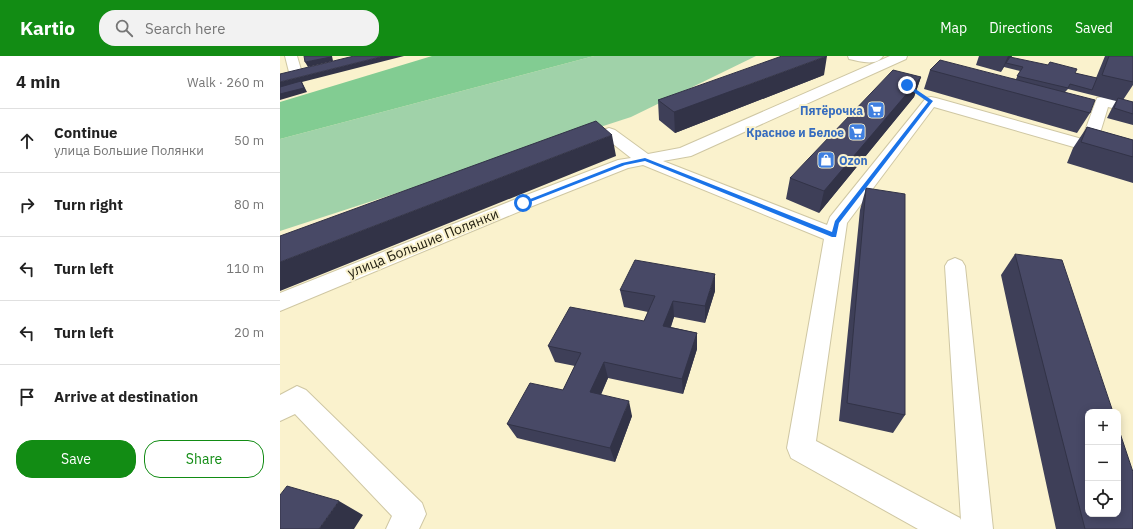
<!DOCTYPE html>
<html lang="en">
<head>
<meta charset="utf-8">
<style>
  :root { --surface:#fff; --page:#f2f2f2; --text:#222; --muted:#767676; --line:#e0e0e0; --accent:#128c14 }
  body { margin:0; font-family:"IBM Plex Sans",sans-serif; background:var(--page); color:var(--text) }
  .controls { position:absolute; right:12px; bottom:12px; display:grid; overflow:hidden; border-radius:8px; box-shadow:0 2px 10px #0003 }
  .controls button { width:36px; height:36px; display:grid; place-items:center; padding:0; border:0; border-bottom:1px solid var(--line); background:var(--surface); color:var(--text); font:20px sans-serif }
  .stop { position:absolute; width:12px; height:12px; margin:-9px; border:3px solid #1a73e8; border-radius:50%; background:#fff }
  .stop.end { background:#1a73e8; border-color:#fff; box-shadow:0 1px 4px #0008 }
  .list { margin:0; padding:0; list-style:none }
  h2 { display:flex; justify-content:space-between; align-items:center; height:52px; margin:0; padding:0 16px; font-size:17px }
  h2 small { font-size:13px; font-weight:400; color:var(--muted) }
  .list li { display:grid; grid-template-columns:26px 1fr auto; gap:12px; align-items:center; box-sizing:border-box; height:64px; padding:0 16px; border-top:1px solid var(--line) }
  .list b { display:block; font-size:15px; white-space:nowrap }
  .list p { margin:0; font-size:13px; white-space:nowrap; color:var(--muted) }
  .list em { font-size:13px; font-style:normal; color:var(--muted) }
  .actions { display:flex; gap:8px; padding:12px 16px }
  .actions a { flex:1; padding:9px 0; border:1px solid var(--accent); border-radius:16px; text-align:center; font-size:14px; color:var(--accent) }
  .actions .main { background:var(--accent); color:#fff }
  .icon { flex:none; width:22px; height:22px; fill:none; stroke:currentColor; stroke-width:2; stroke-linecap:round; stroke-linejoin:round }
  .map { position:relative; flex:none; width:853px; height:473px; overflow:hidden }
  header { display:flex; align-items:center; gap:24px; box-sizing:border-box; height:56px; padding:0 20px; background:var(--accent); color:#fff }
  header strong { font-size:19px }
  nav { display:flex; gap:22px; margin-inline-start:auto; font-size:14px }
  .search { width:280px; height:36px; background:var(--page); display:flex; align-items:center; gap:10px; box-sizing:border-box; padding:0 14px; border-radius:16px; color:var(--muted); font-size:15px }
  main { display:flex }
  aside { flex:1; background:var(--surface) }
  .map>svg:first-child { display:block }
  .green { fill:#a0d2a9 }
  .forest { fill:#82cc92 }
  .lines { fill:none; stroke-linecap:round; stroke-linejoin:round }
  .minor-casing { stroke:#cfc7a3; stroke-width:2 }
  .minor { fill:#fff; fill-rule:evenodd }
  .wall { fill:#3e3f58 }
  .shaded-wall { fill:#323347 }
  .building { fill:#484966; stroke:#323347 }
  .route { fill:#1a73e8 }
  .labels { text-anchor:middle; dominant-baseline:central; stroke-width:4; stroke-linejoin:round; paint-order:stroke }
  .far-shop-label { font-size:12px; font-weight:bold; fill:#366cbe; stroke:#faf2cd; text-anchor:end }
  .street-label { font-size:14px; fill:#232012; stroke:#faf2cd }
</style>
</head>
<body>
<header>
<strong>Kartio</strong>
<div class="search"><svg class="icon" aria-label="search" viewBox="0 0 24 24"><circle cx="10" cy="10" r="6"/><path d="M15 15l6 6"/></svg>Search here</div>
<nav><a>Map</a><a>Directions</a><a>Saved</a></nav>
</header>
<main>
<aside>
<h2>4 min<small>Walk · 260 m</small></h2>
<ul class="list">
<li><svg class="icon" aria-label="ahead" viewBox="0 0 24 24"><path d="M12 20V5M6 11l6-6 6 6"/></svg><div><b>Continue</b><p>улица Большие Полянки</p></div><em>50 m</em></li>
<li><svg class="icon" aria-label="right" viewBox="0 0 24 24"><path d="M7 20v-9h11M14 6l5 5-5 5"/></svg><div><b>Turn right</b></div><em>80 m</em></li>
<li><svg class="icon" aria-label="left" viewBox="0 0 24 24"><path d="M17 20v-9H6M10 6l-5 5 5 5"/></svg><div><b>Turn left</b></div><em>110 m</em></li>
<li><svg class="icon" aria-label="left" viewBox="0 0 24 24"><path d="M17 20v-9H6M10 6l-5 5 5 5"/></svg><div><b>Turn left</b></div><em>20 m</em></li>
<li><svg class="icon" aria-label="arrive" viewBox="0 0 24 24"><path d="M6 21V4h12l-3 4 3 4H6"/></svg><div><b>Arrive at destination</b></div></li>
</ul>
<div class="actions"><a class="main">Save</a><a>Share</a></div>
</aside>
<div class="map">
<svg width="853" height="473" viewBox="0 0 853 473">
  <rect width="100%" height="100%" fill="#faf2cd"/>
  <path class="green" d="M 314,0 L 476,0 L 351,61 L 0,175 L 0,83 Z"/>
  <path class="forest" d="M 152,0 L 314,0 L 0,83 L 0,46 Z"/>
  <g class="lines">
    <g class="minor-casing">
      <path id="minor" d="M 5,0 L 17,0 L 22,17 L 20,20 L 10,20 Z
        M 568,0 L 603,0 C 596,11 580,5 569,3 Z
        M 610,0 L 627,0 L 626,3 L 411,100 L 383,105 L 547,169 L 550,161 L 646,42 L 651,41 L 656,42 L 802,83 L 817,42 L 822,41 L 853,48 L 853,57 L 828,51 L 817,87 L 853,98 L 853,108 L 654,51 L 567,167 L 536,385 L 680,462 L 681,464 L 665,210 L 668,205 L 675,202 L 682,205 L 685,210 L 713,473 L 638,473 L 511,402 L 507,392 L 544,183 L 363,109 L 348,112 L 250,151 L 0,255 L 0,237 L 236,143 L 338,104 L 351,102 L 323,80 L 321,77 L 323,74 L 329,72 L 335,74 L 368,98 L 400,92 Z
        M 17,330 L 26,334 L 142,447 L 146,458 L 139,473 L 106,473 L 112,460 L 15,358 L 0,365 L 0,339 Z"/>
    </g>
    <use href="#minor" class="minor"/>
  </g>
  <path class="wall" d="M 699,0 L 732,0 L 731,2 L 816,22 L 825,0 L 853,0 L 853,29 L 843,44 L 853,46 L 853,69 L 827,62 L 832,52 L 836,45 L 788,33 L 785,36 L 810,57 L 797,77 L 644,33 L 650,14 L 736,23 L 740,15 L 724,11 L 721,16 L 696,9 Z
    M 544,19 L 395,77 L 379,64 L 378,44 Z
    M 641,21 L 634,41 L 539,157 L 506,143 L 510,122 Z
    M 807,71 L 853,84 L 853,127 L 787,107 L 793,92 Z
    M 586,132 L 625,359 L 613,377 L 559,365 L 580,154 Z
    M 735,198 L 853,473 L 776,473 L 721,219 Z
    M 340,234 L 435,235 L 425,267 L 394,261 L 391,271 L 417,277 L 417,293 L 403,338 L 328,322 L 321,339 L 352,360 L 335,406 L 237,382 L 227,368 L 283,334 L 295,310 L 275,306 L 268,290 L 364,265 L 368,256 L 344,251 Z"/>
  <path class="shaded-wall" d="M 50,0 L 52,0 L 53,5 L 28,11 L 25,6 Z
    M 104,0 L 124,0 L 22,26 L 27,36 L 0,44 L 0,26 Z
    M 547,0 L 544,19 L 395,77 L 394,56 Z
    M 728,0 L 732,0 L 727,7 L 726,7 L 721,16 Z
    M 641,21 L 634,41 L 539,157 L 544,135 Z
    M 332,79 L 336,100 L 0,235 L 0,206 Z
    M 435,218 L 435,235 L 425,267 L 425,250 Z
    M 393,245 L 394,261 L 385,286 L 383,270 Z
    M 417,277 L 417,293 L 403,338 L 402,323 Z
    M 324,306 L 328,322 L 315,351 L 310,336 Z
    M 349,345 L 352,360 L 335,406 L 330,392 Z
    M 59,445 L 83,459 L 74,473 L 39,473 Z"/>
  <path class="building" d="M 24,0 L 50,0 L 51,1 L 25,6 Z
    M 74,0 L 104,0 L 0,26 L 0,18 Z
    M 502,0 L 547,0 L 394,56 L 378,44 Z
    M 829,0 L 853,0 L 853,26 L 822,19 Z
    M 730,1 L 768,9 L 770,6 L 797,13 L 795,17 L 817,22 L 812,34 L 790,28 L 788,32 L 737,20 L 743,11 L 726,7 Z
    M 660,4 L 815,44 L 810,57 L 650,14 Z
    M 613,14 L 641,21 L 544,135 L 510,122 Z
    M 21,25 L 24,32 L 0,38 L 0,31 Z
    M 838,42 L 853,46 L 853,58 L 834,52 Z
    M 316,65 L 332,79 L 0,206 L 0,180 Z
    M 807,71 L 853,84 L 853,101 L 801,86 Z
    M 586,132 L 625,138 L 625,359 L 567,347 Z
    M 735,198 L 782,204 L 833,356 L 808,356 L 808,458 L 838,458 L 838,371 L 853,416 L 853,473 L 805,473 Z
    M 355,204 L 435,218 L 425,250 L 393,245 L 383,270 L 417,277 L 402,323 L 324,306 L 310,336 L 349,345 L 330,392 L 227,368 L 250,327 L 283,334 L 301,297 L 268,290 L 290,251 L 364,265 L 375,240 L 340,234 Z
    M 7,430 L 59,445 L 39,473 L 0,473 L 0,439 Z"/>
  <path class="route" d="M 625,28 L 628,28 L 653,45 L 559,167 L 556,181 L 552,181 L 365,105 L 345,109 L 245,148 L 240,147 L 342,107 L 365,102 L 552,176 L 555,165 L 648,46 L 625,30 Z"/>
  <defs>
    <g id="supermarket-square" transform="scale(0.9)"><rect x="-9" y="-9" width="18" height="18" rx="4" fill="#3f7fe0" stroke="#faf2cd"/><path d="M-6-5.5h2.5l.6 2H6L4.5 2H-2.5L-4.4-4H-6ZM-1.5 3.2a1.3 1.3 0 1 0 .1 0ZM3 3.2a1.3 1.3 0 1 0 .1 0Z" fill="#fff"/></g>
    <g id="shop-square" transform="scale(0.9)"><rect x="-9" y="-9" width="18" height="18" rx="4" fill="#3f7fe0" stroke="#faf2cd"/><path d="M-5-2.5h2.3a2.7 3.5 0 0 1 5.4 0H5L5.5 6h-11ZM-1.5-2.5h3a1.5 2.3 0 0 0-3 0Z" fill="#fff"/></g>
  </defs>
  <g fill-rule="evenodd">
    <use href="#supermarket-square" x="596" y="54"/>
    <use href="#supermarket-square" x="577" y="76"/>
    <use href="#shop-square" x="546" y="104"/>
  </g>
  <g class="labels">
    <g class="far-shop-label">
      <text x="583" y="54">Пятёрочка</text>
      <text x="564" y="76">Красное и Белое</text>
      <text x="559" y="104" text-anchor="start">Ozon</text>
    </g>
    <g class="street-label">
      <text transform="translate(143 187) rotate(-22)">улица Большие Полянки</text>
    </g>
  </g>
</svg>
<div class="controls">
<button>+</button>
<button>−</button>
<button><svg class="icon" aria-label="locate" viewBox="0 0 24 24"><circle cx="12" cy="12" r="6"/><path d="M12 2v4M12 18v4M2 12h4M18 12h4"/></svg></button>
</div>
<div class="stop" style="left:243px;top:147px"></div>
<div class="stop end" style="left:627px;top:29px"></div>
</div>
</main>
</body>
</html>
